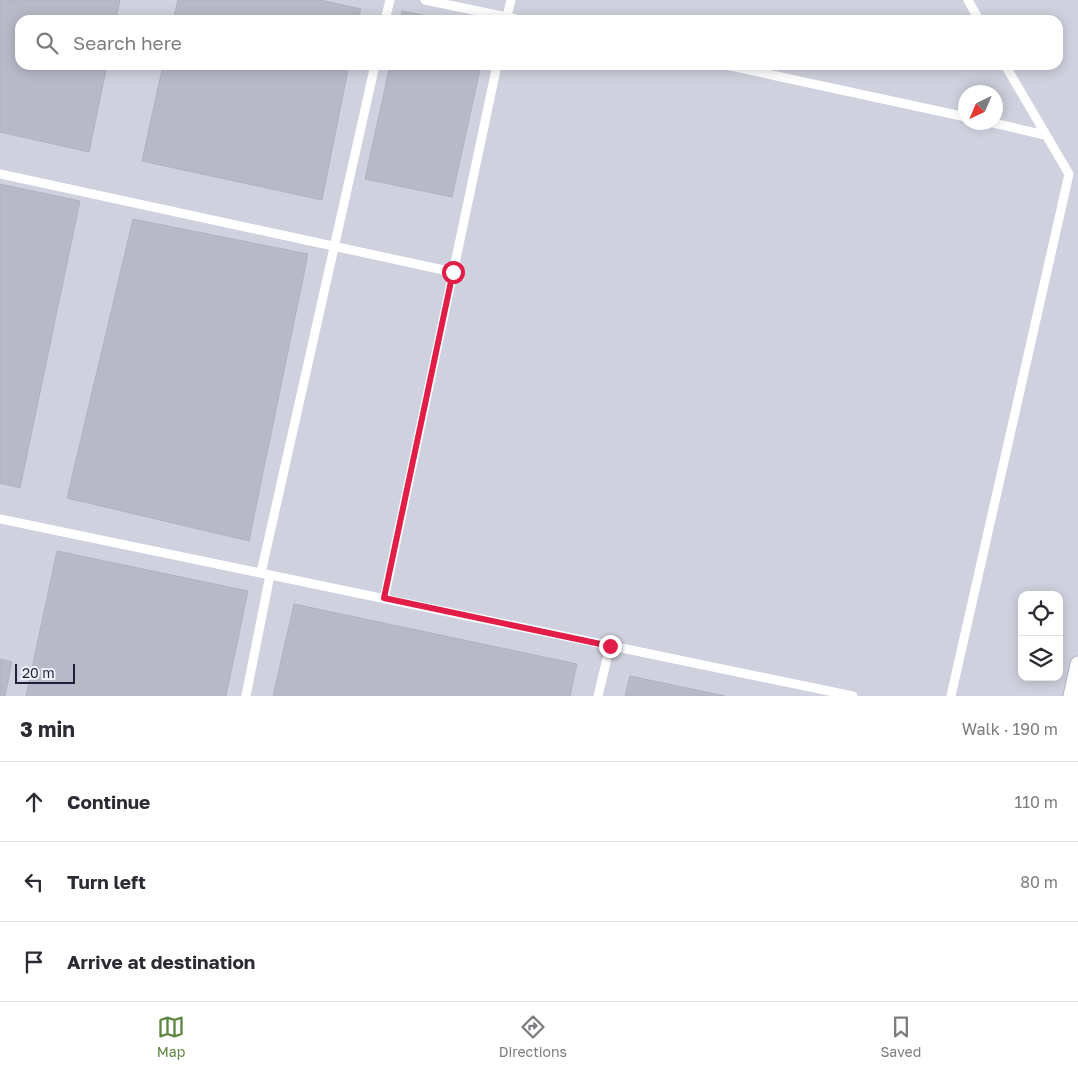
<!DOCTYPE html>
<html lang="en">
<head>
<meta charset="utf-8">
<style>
  :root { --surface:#fff; --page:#f7f7f7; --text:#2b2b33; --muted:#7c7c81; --line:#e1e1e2; --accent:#5c8541 }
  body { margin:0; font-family:"Golos Text",sans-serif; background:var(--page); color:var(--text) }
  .controls { position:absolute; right:15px; bottom:15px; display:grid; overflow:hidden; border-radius:10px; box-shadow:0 2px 12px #0003 }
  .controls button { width:45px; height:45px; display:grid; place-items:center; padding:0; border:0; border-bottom:1px solid var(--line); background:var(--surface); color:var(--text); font:25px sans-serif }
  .compass { position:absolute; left:958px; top:85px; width:45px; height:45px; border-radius:50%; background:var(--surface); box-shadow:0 2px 12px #0003; rotate:224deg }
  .scale { position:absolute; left:15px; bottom:12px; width:60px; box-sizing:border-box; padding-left:5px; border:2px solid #201f39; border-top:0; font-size:14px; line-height:18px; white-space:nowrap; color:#201f39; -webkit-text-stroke:4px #eef0f7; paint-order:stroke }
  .stop { position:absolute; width:15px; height:15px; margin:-11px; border:4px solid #e11d48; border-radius:50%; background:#fff }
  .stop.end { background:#e11d48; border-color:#fff; box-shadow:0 1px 5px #0008 }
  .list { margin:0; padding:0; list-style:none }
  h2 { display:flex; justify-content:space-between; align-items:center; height:65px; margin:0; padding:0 20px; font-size:21px }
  h2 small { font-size:16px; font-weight:400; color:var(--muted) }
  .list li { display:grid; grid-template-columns:32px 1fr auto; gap:15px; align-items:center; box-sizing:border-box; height:80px; padding:0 20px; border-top:1px solid var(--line) }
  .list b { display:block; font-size:19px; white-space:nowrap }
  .list em { font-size:16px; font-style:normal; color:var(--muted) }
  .icon { flex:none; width:28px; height:28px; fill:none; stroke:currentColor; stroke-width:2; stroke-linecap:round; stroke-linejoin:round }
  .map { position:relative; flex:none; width:1078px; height:696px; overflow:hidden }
  .search { position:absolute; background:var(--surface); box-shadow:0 2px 12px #0003; left:15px; right:15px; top:15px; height:55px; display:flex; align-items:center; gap:12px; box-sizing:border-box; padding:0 18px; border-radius:15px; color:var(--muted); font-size:19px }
  .sheet { height:305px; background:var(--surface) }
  nav { display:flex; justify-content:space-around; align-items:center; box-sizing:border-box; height:70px; border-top:1px solid var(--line); background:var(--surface); font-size:14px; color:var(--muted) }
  nav a { display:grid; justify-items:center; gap:2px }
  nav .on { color:var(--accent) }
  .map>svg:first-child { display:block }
  .built { fill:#cfd1de; fill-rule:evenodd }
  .building { fill:#b7b9c7; stroke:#b0b2c3 }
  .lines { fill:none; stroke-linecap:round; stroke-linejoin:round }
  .secondary-casing { stroke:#b1b2ca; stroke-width:17 }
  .lane { stroke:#fff; stroke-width:9 }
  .secondary { stroke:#fff; stroke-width:15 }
  .route { stroke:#e11d48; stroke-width:6 }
</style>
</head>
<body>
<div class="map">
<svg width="1078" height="696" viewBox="0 0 1078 696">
  <rect width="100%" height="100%" fill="#dedfea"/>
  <path class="built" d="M 0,0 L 1078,0 L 1078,696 L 0,696 ZM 20,20 L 1058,20 L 1058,65 L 20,65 ZM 966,92 L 996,92 L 996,122 L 966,122 ZM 1022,595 L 1059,595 L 1059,677 L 1022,677 Z"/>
  <path class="building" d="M 0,0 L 120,0 L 116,20 L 20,20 L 20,65 L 107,65 L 89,152 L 0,132 Z
    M 178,0 L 321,0 L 361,9 L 358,20 L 173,20 Z
    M 402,11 L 448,20 L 400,20 Z
    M 163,65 L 349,65 L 322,200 L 142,161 Z
    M 390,65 L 481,65 L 452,197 L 365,179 Z
    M 0,184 L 80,201 L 20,488 L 0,483 Z
    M 133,219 L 308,254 L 249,541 L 67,498 Z
    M 57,551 L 248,591 L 226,696 L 26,696 Z
    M 294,604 L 577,664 L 570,696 L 273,696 Z
    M 0,659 L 12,662 L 5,696 L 0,696 Z
    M 630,676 L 725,696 L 625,696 Z"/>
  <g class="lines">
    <g class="secondary-casing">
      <path id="secondary" d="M 1071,696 L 1078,664"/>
    </g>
    <path class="lane" d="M 425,0 L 507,17 L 506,20
      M 511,0 L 507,17 L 520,20
      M 968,0 L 979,20
      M 385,20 L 390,0
      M 726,65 L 966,117
      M 989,122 L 1045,135
      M 0,174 L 453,272
      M 0,519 L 853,696
      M 261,573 L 375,65
      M 384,599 L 497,65
      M 246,696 L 270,575
      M 598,696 L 610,646
      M 951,696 L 1069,174 L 1005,65"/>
    <use href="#secondary" class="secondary"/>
  </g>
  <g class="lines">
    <path class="route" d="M 453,272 L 384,598 L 610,646"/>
  </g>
</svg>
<div class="controls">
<button><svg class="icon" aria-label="locate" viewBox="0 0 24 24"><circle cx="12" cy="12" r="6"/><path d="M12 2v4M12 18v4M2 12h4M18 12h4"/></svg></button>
<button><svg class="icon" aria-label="layers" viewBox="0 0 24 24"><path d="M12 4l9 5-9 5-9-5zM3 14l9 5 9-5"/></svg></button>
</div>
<svg class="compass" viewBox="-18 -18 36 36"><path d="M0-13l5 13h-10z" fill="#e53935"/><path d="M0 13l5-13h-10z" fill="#7c7c81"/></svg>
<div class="scale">20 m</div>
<div class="stop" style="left:453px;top:272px"></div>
<div class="stop end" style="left:610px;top:646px"></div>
<div class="search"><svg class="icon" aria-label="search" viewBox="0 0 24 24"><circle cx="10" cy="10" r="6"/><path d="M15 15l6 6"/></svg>Search here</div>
</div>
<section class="sheet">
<h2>3 min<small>Walk · 190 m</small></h2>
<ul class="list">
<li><svg class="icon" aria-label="ahead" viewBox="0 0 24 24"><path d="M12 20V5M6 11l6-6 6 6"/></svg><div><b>Continue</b></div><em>110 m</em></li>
<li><svg class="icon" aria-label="left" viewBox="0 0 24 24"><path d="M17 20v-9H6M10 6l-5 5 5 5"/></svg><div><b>Turn left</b></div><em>80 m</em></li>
<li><svg class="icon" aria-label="arrive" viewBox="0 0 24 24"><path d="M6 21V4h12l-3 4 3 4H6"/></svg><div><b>Arrive at destination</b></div></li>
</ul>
</section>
<nav>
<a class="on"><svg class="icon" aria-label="map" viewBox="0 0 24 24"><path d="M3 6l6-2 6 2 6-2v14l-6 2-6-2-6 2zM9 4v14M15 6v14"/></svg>Map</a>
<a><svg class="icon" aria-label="directions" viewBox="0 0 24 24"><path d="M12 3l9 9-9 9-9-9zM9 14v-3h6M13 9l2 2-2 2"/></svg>Directions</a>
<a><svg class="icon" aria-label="saved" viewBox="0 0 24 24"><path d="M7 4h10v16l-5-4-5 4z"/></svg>Saved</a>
</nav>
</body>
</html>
